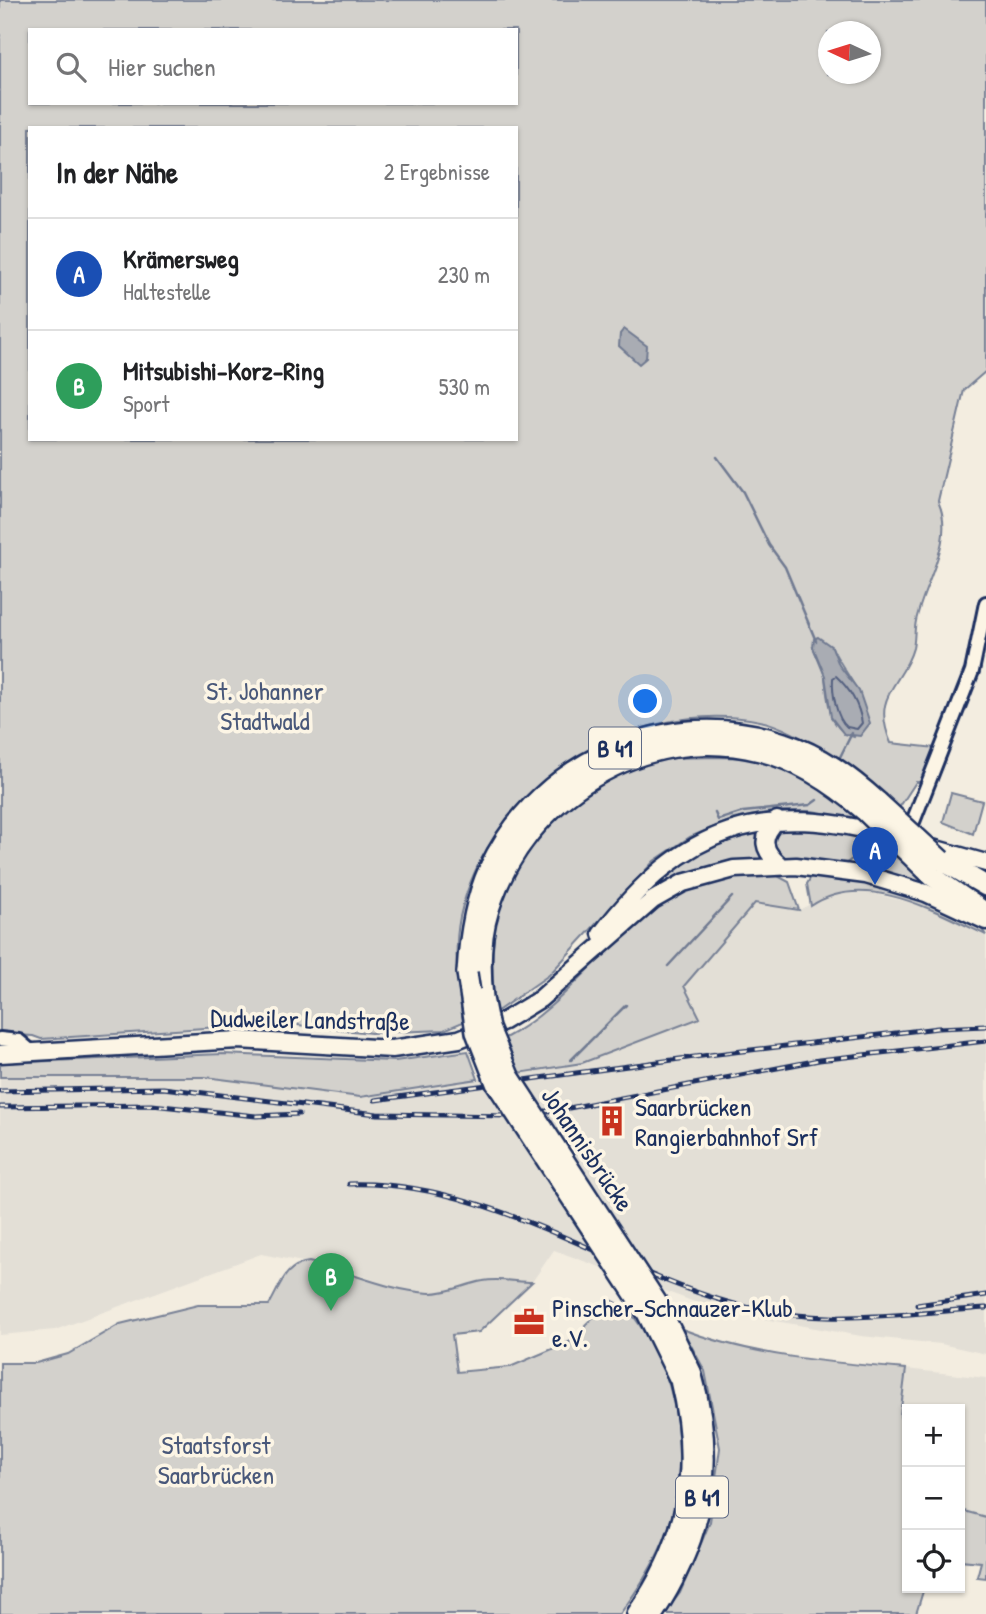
<!DOCTYPE html>
<html lang="de">
<head>
<meta charset="utf-8">
<style>
  :root { --surface:#fff; --page:#f6f6f6; --text:#202124; --muted:#757577; --line:#e0e0e0; --accent:#7c3aed }
  body { margin:0; font-family:"Patrick Hand",sans-serif; background:var(--page); color:var(--text) }
  .controls { position:absolute; right:21px; bottom:21px; display:grid; overflow:hidden; border-radius:0px; box-shadow:0 2px 5px #0004 }
  .controls button { width:63px; height:63px; display:grid; place-items:center; padding:0; border:0; border-bottom:2px solid var(--line); background:var(--surface); color:var(--text); font:35px sans-serif }
  .compass { position:absolute; left:818px; top:21px; width:63px; height:63px; border-radius:50%; background:var(--surface); box-shadow:0 2px 5px #0004; rotate:274deg }
  .you { position:absolute; left:646px; top:702px; width:24px; height:24px; margin:-18px; border:5px solid #fff; border-radius:50%; background:#1a73e8; box-shadow:0 0 0 10px #1a73e833 }
  .badge { display:grid; place-items:center; width:46px; height:46px; border-radius:50%; background:var(--accent); color:#fff; font-size:23px; font-weight:700 }
  .pin { position:absolute; translate:-50% -58px; filter:drop-shadow(0 2px 4px #0008) }
  .pin::after { content:''; position:absolute; top:37px; width:24px; height:21px; background:inherit; clip-path:polygon(0 0,100% 0,50% 100%) }
  .list { margin:0; padding:0; list-style:none }
  h2 { display:flex; justify-content:space-between; align-items:center; height:91px; margin:0; padding:0 28px; font-size:30px }
  h2 small { font-size:23px; font-weight:400; color:var(--muted) }
  .list li { display:grid; grid-template-columns:46px 1fr auto; gap:21px; align-items:center; box-sizing:border-box; height:112px; padding:0 28px; border-top:2px solid var(--line) }
  .list b { display:block; font-size:26px; white-space:nowrap }
  .list p { margin:0; font-size:23px; white-space:nowrap; color:var(--muted) }
  .list em { font-size:23px; font-style:normal; color:var(--muted) }
  .icon { flex:none; width:38px; height:38px; fill:none; stroke:currentColor; stroke-width:2; stroke-linecap:round; stroke-linejoin:round }
  .map { position:relative; flex:none; width:986px; height:1614px; overflow:hidden }
  .search { position:absolute; background:var(--surface); box-shadow:0 2px 5px #0004; left:28px; top:28px; width:490px; height:77px; display:flex; align-items:center; gap:18px; box-sizing:border-box; padding:0 24px; border-radius:0px; color:var(--muted); font-size:26px }
  .panel { position:absolute; background:var(--surface); box-shadow:0 2px 5px #0004; left:28px; top:126px; width:490px; height:315px; border-radius:0px }
  .map>svg:first-child { display:block }
  .built { fill:#e3dfd6 }
  .green { fill:#d3d1cc; stroke:#778095; stroke-width:2; fill-rule:evenodd }
  .water { fill:#a9acb3; stroke:#707a91; stroke-width:2 }
  .lines { fill:none; stroke-linecap:round; stroke-linejoin:round }
  .shore { stroke:#546180; stroke-width:2 }
  .stream { stroke:#707a91; stroke-width:2.5 }
  .minor-casing { stroke:#1b2f5e; stroke-width:18 }
  .major-casing { stroke:#1b2f5e; stroke-width:21 }
  .highway-casing { stroke:#1b2f5e; stroke-width:24 }
  .minor { stroke:#fcf5e5; stroke-width:12 }
  .major { stroke:#fcf5e5; stroke-width:16 }
  .highway { stroke:#fcf5e5; stroke-width:19 }
  .rail-casing { stroke:#1b2f5e; stroke-width:5 }
  .rail { stroke:#fcf5e5; stroke-width:2.5; stroke-dasharray:8; stroke-linecap:butt }
  .highway-bridge-casing { stroke:#1b2f5e; stroke-width:24; stroke-linecap:butt }
  .highway-bridge { stroke:#fcf5e5; stroke-width:19 }
  .labels { text-anchor:middle; dominant-baseline:central; stroke-width:7; stroke-linejoin:round; paint-order:stroke }
  .shield { fill:#fcf5e5; stroke:#5e6a86; stroke-width:2 }
  .shield-label { font-size:24px; font-weight:bold; fill:#1b2f5e }
  .park-label { font-size:26px; fill:#49587a; stroke:#fcf5e5 }
  .street-label { font-size:26px; fill:#1b2f5e; stroke:#fcf5e5 }
  .poi-label { font-size:26px; fill:#1b2f5e; stroke:#fcf5e5; text-anchor:start }
</style>
</head>
<body>
<div class="map">
<svg width="986" height="1614" viewBox="0 0 986 1614">
  <rect width="100%" height="100%" fill="#f3ede0"/>
  <filter id="ink" filterUnits="userSpaceOnUse"><feTurbulence type="fractalNoise" baseFrequency=".0143" numOctaves="2"/><feDisplacementMap in="SourceGraphic" scale="14" xChannelSelector="R" yChannelSelector="G"/><feConvolveMatrix kernelMatrix="1 2 1 2 8 2 1 2 1" color-interpolation-filters="sRGB"/></filter>
  <g filter="url(#ink)">
    <path class="built" d="M 845,891 L 860,891 L 922,905 L 986,935 L 986,1354 L 941,1344 L 861,1336 L 719,1311 L 554,1250 L 532,1282 L 483,1281 L 448,1292 L 431,1293 L 391,1287 L 349,1271 L 261,1254 L 55,1330 L 0,1335 L 0,1077 L 205,1077 L 361,1097 L 582,1063 L 700,1018 L 684,986 L 755,903 L 799,910 L 828,895 Z
      M 906,1369 L 986,1378 L 986,1517 L 960,1510 L 960,1409 L 907,1409 L 907,1438 L 900,1416 Z"/>
    <path class="green" d="M 0,0 L 986,0 L 986,371 L 964,390 L 938,501 C 956,540 924,582 916,621 C 914,630 915,639 913,648 C 903,685 870,694 891,743 L 936,748 L 922,782 L 916,782 L 899,808 C 869,781 800,729 760,721 C 631,696 488,788 460,917 C 453,952 458,987 463,1022 L 444,1030 L 371,1033 L 279,1023 L 41,1039 L 33,1036 L 0,1034 ZM 30,30 L 516,30 L 516,103 L 30,103 ZM 828,32 L 870,32 L 870,74 L 828,74 ZM 30,128 L 516,128 L 516,439 L 30,439 ZM 813,647 L 832,647 C 837,661 863,694 862,703 C 862,714 857,726 854,737 C 828,730 828,700 825,678 C 824,668 817,656 813,647 Z
      M 709,757 C 725,758 744,756 759,760 C 799,769 833,796 864,821 L 812,811 L 776,811 L 734,819 L 690,837 L 654,861 L 549,975 L 496,1012 C 483,918 504,855 580,797 C 602,780 628,765 656,760 C 673,757 692,758 709,757 Z
      M 951,793 L 982,801 L 973,834 L 943,822 Z
      M 811,826 L 896,844 L 855,857 L 842,866 L 784,861 L 772,849 L 772,831 L 779,827 Z
      M 762,828 L 766,861 L 734,865 L 622,920 L 656,881 L 698,850 Z
      M 892,851 L 930,883 L 927,889 L 848,867 Z
      M 774,874 L 789,882 L 799,910 L 755,903 L 684,986 L 700,1018 L 582,1063 L 519,1073 L 505,1038 C 578,1000 622,912 699,885 C 723,877 749,876 774,874 Z
      M 812,875 L 870,883 L 871,887 L 881,886 L 923,900 L 980,927 L 986,935 C 934,911 865,870 811,906 L 807,884 Z
      M 468,1051 L 478,1079 L 360,1097 L 205,1077 L 0,1077 L 0,1063 L 223,1054 L 395,1061 Z
      M 309,1262 C 349,1271 388,1291 430,1293 C 450,1293 465,1284 483,1281 C 498,1278 517,1282 532,1282 L 479,1332 L 452,1335 L 457,1372 L 510,1367 L 583,1336 L 585,1325 L 611,1300 C 632,1309 638,1322 650,1342 C 683,1395 688,1482 664,1540 C 653,1567 637,1591 620,1614 L 0,1614 L 0,1363 L 36,1363 L 68,1354 L 120,1324 L 198,1305 L 269,1305 C 280,1287 284,1265 309,1262 Z
      M 682,1329 C 751,1356 832,1363 906,1369 L 900,1416 L 907,1438 L 907,1588 L 924,1588 L 916,1614 L 664,1614 L 680,1593 L 710,1522 L 720,1448 L 705,1371 Z
      M 960,1510 L 986,1517 L 986,1578 L 977,1577 L 981,1562 L 960,1560 Z"/>
    <path class="water" d="M 624,329 L 647,346 L 646,358 L 639,364 L 619,346 L 620,334 Z
      M 818,637 L 832,647 L 839,665 L 859,691 L 870,723 L 860,736 L 844,734 L 831,717 L 825,676 L 813,647 L 814,639 Z"/>
    <g class="lines">
      <path class="shore" d="M 836,676 C 850,689 859,704 862,723 L 857,729 L 847,727 C 836,718 832,692 833,678 Z"/>
      <path class="stream" d="M 717,457 L 743,492 L 769,545 L 785,567 L 816,641
        M 840,757 L 852,733
        M 715,813 L 718,820 L 743,812 L 810,805 L 817,800
        M 668,966 L 732,897
        M 571,1060 L 626,1005"/>
      <g class="minor-casing">
        <path id="minor" d="M 907,837 L 972,671 L 986,603
          M 0,1039 L 19,1041 L 32,1052"/>
      </g>
      <g class="major-casing">
        <path id="major" d="M 777,820 C 760,838 762,850 781,866
          M 929,847 L 986,863
          M 601,934 C 684,826 763,800 894,837
          M 0,1054 L 238,1040 L 392,1049 L 459,1039 L 504,1021 L 540,999 L 653,900 L 683,883 L 734,869 L 796,866 L 866,875 L 926,893 L 986,921"/>
      </g>
      <g class="highway-casing">
        <path id="highway" d="M 941,860 L 986,886
          M 932,876 L 986,913
          M 467,973 C 469,937 474,902 489,869 C 539,760 671,703 784,743 C 821,755 850,777 878,802
          M 483,998 C 480,969 480,937 489,909 C 524,797 644,721 760,751 C 800,761 834,784 865,811
          M 637,1614 C 689,1539 702,1469 680,1380
          M 653,1614 C 705,1535 717,1462 691,1372"/>
      </g>
      <use href="#minor" class="minor"/>
      <use href="#major" class="major"/>
      <use href="#highway" class="highway"/>
      <g class="rail-casing">
        <path id="rail" d="M 0,1091 L 163,1088 L 377,1114 L 511,1116 L 569,1108 L 819,1060 L 986,1041
          M 375,1100 L 717,1054 L 938,1028 L 986,1026
          M 0,1107 L 152,1105 L 256,1116 L 299,1114
          M 349,1184 C 485,1180 601,1265 727,1302 C 813,1328 898,1314 986,1308
          M 917,1305 L 986,1295"/>
      </g>
      <use href="#rail" class="rail"/>
      <g class="highway-bridge-casing">
        <path id="highway-bridge" d="M 878,802 L 941,860
          M 865,811 L 932,876
          M 467,973 L 476,1032 L 496,1083 L 647,1313 L 680,1380
          M 483,998 L 489,1028 L 509,1076 L 659,1306 L 691,1372"/>
      </g>
      <use href="#highway-bridge" class="highway-bridge"/>
    </g>
  </g>
  <defs>
    <g id="building-bare" transform="scale(2.415)"><path d="M-4-6H4V6H1V3H-1V6H-4ZM-2.5-4.3h1.7v1.8h-1.7ZM.8-4.3h1.7v1.8H.8ZM-2.5-1h1.7V.8h-1.7ZM.8-1h1.7V.8H.8Z" fill="#c8321e" stroke="#fcf5e5" stroke-width="2.5" paint-order="stroke"/></g>
    <g id="office-bare" transform="scale(2.415)"><path d="M-6-3h4V-5.5h4V-3h4V5H-6ZM-1-4.5V-3h2v-1.5ZM-6 0V1H6V0Z" fill="#c8321e" stroke="#fcf5e5" stroke-width="2.5" paint-order="stroke"/></g>
  </defs>
  <g fill-rule="evenodd">
    <use href="#building-bare" x="612" y="1121"/>
    <use href="#office-bare" x="529" y="1322"/>
  </g>
  <g class="labels">
    <g class="shield">
      <rect x="589" y="727.5" width="52" height="41" rx="5"/>
      <rect x="676" y="1476.5" width="52" height="41" rx="5"/>
    </g>
    <g class="shield-label">
      <text x="615" y="748">B 41</text>
      <text x="702" y="1497">B 41</text>
    </g>
    <g class="park-label">
      <text x="265" y="690">St. Johanner<tspan x="265" dy="30">Stadtwald</tspan></text>
      <text x="216" y="1444">Staatsforst<tspan x="216" dy="30">Saarbrücken</tspan></text>
    </g>
    <g class="street-label">
      <text transform="translate(310 1019) rotate(1)">Dudweiler Landstraße</text>
      <text transform="translate(588 1149) rotate(56)">Johannisbrücke</text>
    </g>
    <g class="poi-label">
      <text x="635" y="1106">Saarbrücken<tspan x="635" dy="30">Rangierbahnhof Srf</tspan></text>
      <text x="552" y="1307">Pinscher-Schnauzer-Klub<tspan x="552" dy="30">e.V.</tspan></text>
    </g>
  </g>
</svg>
<div class="controls">
<button>+</button>
<button>−</button>
<button><svg class="icon" aria-label="locate" viewBox="0 0 24 24"><circle cx="12" cy="12" r="6"/><path d="M12 2v4M12 18v4M2 12h4M18 12h4"/></svg></button>
</div>
<svg class="compass" viewBox="-18 -18 36 36"><path d="M0-13l5 13h-10z" fill="#e53935"/><path d="M0 13l5-13h-10z" fill="#757577"/></svg>
<div class="you"></div>
<div class="pin badge" style="left:875px;top:885px;background:#1a4fb4">A</div>
<div class="pin badge" style="left:331px;top:1311px;background:#2e9e5b">B</div>
<div class="search"><svg class="icon" aria-label="search" viewBox="0 0 24 24"><circle cx="10" cy="10" r="6"/><path d="M15 15l6 6"/></svg>Hier suchen</div>
<section class="panel">
<h2>In der Nähe<small>2 Ergebnisse</small></h2>
<ul class="list">
<li><span class="badge" style="background:#1a4fb4">A</span><div><b>Krämersweg</b><p>Haltestelle</p></div><em>230 m</em></li>
<li><span class="badge" style="background:#2e9e5b">B</span><div><b>Mitsubishi-Korz-Ring</b><p>Sport</p></div><em>530 m</em></li>
</ul>
</section>
</div>
</body>
</html>
